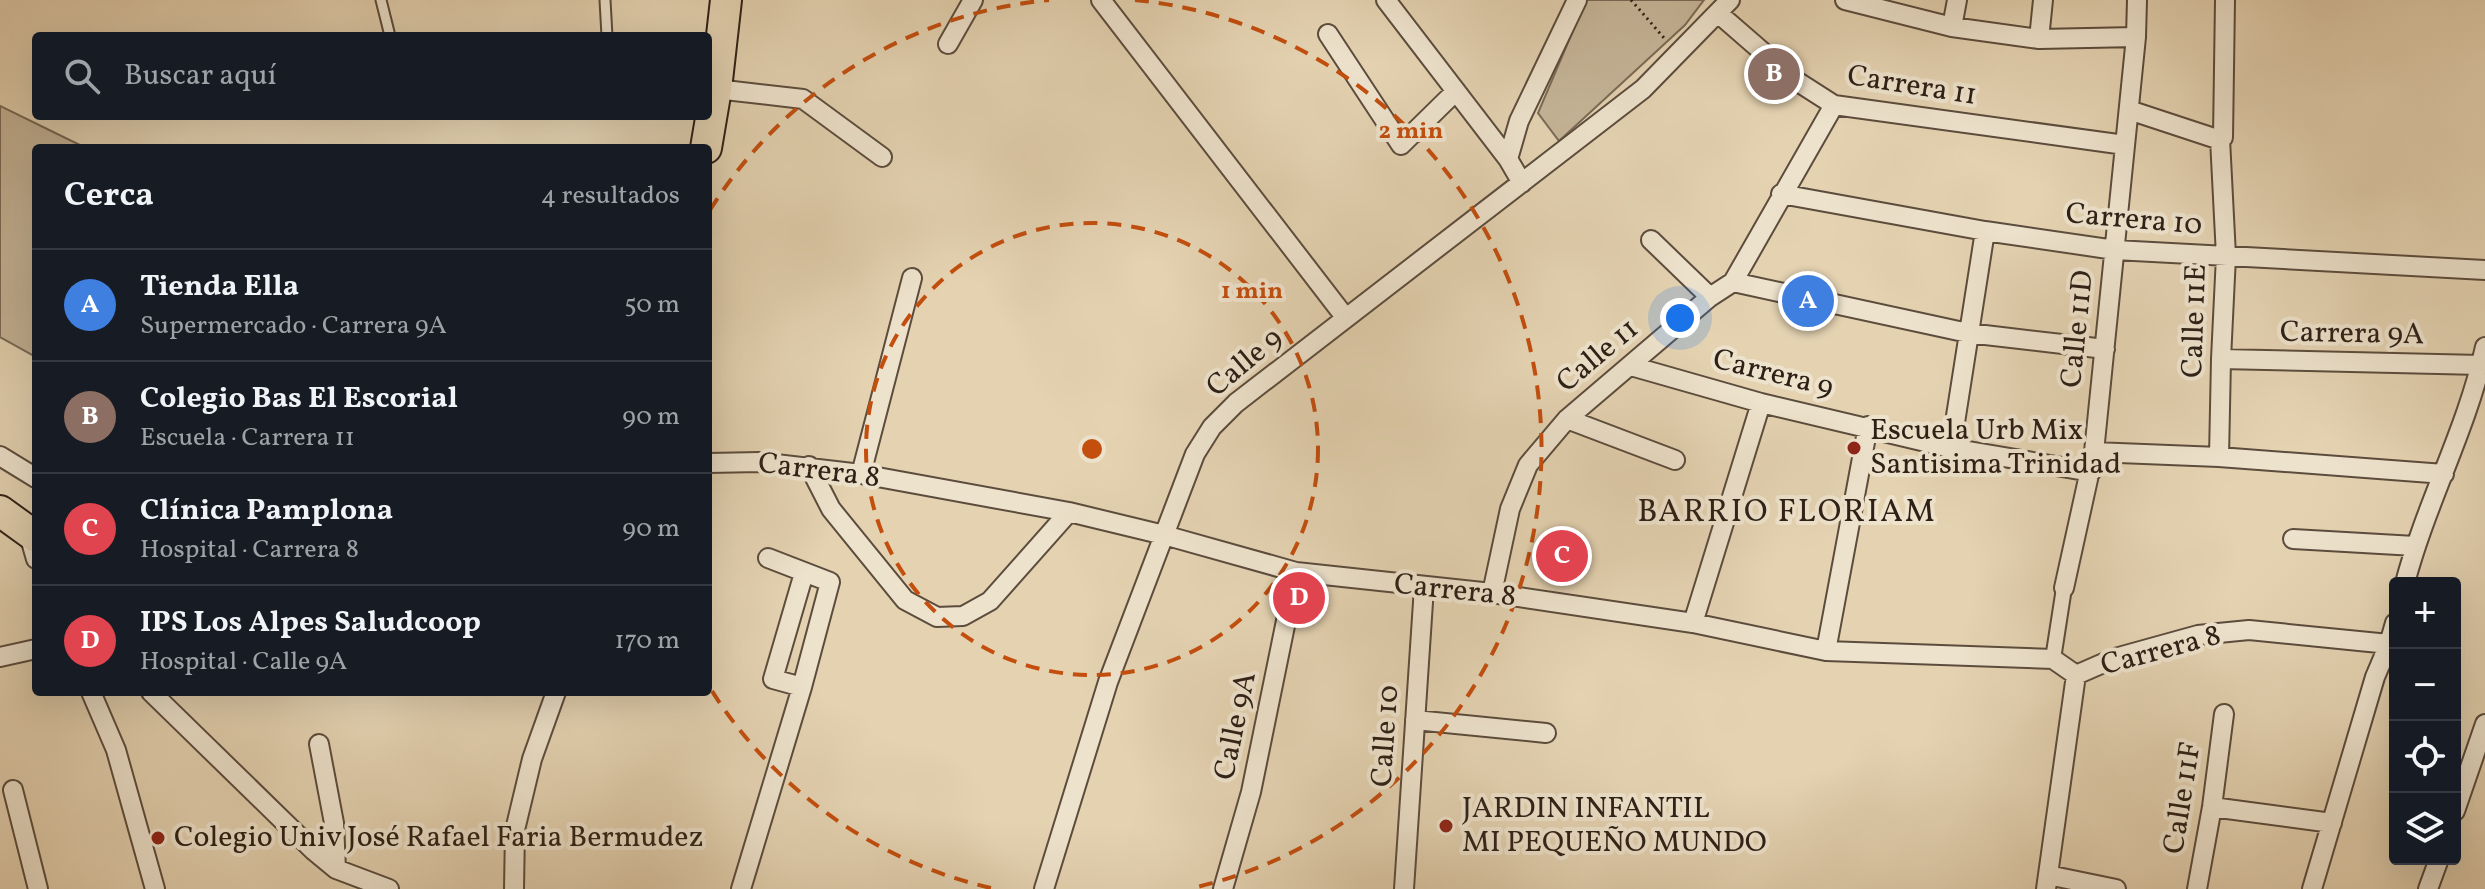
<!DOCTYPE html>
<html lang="es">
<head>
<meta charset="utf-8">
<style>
  :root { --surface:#171b24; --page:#242831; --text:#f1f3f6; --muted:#9ea1a6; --line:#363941; --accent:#0f766e }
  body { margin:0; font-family:Vollkorn,serif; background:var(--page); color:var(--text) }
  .controls { position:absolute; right:24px; bottom:24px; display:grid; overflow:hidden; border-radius:8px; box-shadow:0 8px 32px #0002 }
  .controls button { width:72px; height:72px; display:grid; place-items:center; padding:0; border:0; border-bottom:2px solid var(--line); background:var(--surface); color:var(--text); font:40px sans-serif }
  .you { position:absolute; left:1680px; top:318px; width:28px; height:28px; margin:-20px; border:6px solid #fff; border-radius:50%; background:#1a73e8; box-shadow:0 0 0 12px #1a73e833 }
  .badge { display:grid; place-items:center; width:52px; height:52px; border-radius:50%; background:var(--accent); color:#fff; font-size:26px; font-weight:700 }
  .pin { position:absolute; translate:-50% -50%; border:4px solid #fff; box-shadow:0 2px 8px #0006 }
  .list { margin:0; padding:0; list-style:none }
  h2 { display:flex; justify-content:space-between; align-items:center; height:104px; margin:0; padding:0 32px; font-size:34px }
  h2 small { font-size:26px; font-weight:400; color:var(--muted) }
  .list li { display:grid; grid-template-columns:52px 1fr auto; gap:24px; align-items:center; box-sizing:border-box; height:112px; padding:0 32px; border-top:2px solid var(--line) }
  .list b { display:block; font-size:30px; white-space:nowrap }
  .list p { margin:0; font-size:26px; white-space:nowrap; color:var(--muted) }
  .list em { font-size:26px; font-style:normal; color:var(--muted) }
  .icon { flex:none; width:44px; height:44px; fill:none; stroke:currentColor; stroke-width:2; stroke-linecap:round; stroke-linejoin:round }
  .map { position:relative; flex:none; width:2485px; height:889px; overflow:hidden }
  .search { position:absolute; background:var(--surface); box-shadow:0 8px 32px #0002; left:32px; top:32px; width:680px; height:88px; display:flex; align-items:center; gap:20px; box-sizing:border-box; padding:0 28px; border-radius:8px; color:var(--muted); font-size:30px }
  .panel { position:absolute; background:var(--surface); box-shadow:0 8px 32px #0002; left:32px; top:144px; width:680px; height:552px; border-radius:8px }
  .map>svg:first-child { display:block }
  .green { fill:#c5b497; stroke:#7a6a56; stroke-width:2 }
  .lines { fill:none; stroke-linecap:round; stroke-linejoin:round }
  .service-casing { stroke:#5c4c3d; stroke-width:13 }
  .pedestrian-casing { stroke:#5c4c3d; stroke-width:18 }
  .minor-casing { stroke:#5c4c3d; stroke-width:22 }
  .trunk-casing { stroke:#2e2016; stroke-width:34 }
  .path { stroke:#2e2016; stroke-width:3; stroke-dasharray:2 4; stroke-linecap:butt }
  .service { stroke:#ede2cc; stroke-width:9 }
  .pedestrian { stroke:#ede2cc; stroke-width:14 }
  .minor { stroke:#ede2cc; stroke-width:18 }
  .trunk { stroke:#e4d2b1; stroke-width:30 }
  .ring { fill:none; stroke:#c34e0e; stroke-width:4; stroke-dasharray:14 10 }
  .poi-dot { fill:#8f2418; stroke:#ede2cc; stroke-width:3 }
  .labels { text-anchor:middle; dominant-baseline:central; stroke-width:8; stroke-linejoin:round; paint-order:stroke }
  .street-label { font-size:30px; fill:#2e2016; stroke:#ede2cc }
  .poi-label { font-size:30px; fill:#2e2016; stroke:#ede2cc; text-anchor:start }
  .neighbourhood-label { font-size:32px; letter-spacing:2px; fill:#2e2016; stroke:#ede2cc }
  .centre { fill:#c34e0e; stroke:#ede2cc; stroke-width:4 }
  .ring-label { font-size:24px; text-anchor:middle; font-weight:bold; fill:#c34e0e; stroke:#ede2cc; stroke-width:8; stroke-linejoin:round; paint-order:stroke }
</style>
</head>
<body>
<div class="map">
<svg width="2485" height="889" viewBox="0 0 2485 889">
  <rect width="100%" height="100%" fill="#e4d2b1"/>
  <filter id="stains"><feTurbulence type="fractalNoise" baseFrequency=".0025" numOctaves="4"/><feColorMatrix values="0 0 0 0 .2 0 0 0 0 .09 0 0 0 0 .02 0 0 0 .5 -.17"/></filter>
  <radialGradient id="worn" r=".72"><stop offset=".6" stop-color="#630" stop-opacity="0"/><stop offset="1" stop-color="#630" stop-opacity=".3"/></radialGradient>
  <path class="green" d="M 1586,0 L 1704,0 L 1685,25 L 1559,141 L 1538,113 Z
    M 0,106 L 86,148 L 36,148 L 36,357 L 0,337 Z"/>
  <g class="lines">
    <g class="service-casing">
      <path id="service" d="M 381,0 L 390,36
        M 605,0 L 607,36"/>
    </g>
    <g class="pedestrian-casing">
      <path id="pedestrian" d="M 2053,659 L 2064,588"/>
    </g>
    <g class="minor-casing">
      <path id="minor" d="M 1101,0 L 1345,317
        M 1386,0 L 1508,159 L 1522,183
        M 1845,0 L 1952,27 L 2039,39 L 2136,37
        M 1719,14 L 1795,80 L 1834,105 L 2125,145
        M 1952,27 L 1957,0
        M 1328,34 L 1401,145 L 1456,91
        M 2039,39 L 2043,0
        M 948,44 L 973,0
        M 716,89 L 803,99 L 882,157
        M 2129,110 L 2217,139 L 2223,137 L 2225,0
        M 1508,159 L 1519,121 L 1577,0
        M 1781,194 L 1985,231 L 2115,250 L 2485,270
        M 1651,240 L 1710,297
        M 1733,282 L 1968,333 L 2105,349
        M 2221,359 L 2481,365
        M 1631,366 L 1761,403 L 1951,448 L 2091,472
        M 1567,419 L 1675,460
        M 1951,448 L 1985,231
        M 2094,452 L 2219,457 L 2444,474
        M 0,456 L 36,478
        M 2219,457 L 2221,359 L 2226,256 L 2220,139
        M 708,463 L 760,462 L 861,474 L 1069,512 L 1164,535 L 1296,572 L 1492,593 L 1693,623 L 1826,651 L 2053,659 L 2076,675
        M 809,466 L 831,509 L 905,600 L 937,617 L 963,616 L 990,601 L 1069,512
        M 861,474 L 912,278
        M 28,531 L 36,559
        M 2293,539 L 2415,546
        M 2405,583 C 2426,503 2467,429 2485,347
        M 2064,588 L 2094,452 L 2136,37 L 2137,0
        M 1492,593 L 1510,509 L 1528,465 L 1567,419 L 1710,297 L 1733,282 L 1834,105
        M 1693,623 L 1761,403
        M 1826,651 L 1868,426
        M 0,657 L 36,649
        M 2076,675 L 2115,658 L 2198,635 L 2249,630 L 2389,644
        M 802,687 L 773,679 L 804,573
        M 91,692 L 116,750 L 155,889
        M 151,692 L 313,850 L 336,869 L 389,889
        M 1415,720 L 1546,733
        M 319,744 L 334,823 L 336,869
        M 13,790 L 38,889
        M 2212,807 L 2332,823
        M 2455,811 L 2485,724
        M 2048,875 L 2116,889
        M 514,889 L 515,830 L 532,759 L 556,692
        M 741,889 L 802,687 L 830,582 L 768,558
        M 1044,889 L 1108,682 L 1195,454 L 1212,427 L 1236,403 L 1643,89 L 1730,0
        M 1223,889 L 1251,792 L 1296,572
        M 1404,889 L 1424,587
        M 2046,889 L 2076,675
        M 2197,889 L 2212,807 L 2224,714
        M 2312,889 L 2375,677 L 2389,644 L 2395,623
        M 2428,889 L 2439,859"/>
    </g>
    <g class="trunk-casing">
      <path id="trunk" d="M 706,148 L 716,89 L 726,0
        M 0,511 L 36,537"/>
    </g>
    <path class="path" d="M 1631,0 L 1665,39"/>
    <use href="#service" class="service"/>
    <use href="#pedestrian" class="pedestrian"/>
    <use href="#minor" class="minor"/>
    <use href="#trunk" class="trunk"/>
  </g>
  <g class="ring">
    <circle cx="1092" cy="449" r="226"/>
    <path d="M991 888A451 451 0 0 1 710 688M710 210A451 451 0 0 1 1049 0M1135 0A451 451 0 0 1 1193 888"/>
  </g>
  <g class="poi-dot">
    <circle cx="1854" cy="448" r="8"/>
    <circle cx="1446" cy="826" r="8"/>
    <circle cx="158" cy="838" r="8"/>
  </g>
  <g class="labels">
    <g class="street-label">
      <text transform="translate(1912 86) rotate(9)">Carrera 11</text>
      <text transform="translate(2134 220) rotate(5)">Carrera 10</text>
      <text transform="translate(2195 321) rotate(-88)">Calle 11E</text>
      <text transform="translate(2078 329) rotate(-84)">Calle 11D</text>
      <text transform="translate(2352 334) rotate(1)">Carrera 9A</text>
      <text transform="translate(1598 356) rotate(-40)">Calle 11</text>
      <text transform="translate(1245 363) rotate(-40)">Calle 9</text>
      <text transform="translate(1773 374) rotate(14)">Carrera 9</text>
      <text transform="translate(819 471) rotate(7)">Carrera 8</text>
      <text transform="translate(1455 591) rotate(6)">Carrera 8</text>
      <text transform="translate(2161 651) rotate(-15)">Carrera 8</text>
      <text transform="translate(1236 726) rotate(-78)">Calle 9A</text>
      <text transform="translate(1386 736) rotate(-86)">Calle 10</text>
      <text transform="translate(2183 798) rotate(-81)">Calle 11F</text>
    </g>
    <g class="poi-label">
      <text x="1870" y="431">Escuela Urb Mix<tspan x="1870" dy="34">Santisima Trinidad</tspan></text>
      <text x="1462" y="809">JARDIN INFANTIL<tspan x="1462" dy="34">MI PEQUEÑO MUNDO</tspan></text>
      <text x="174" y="838">Colegio Univ José Rafael Faria Bermudez</text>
    </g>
    <g class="neighbourhood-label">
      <text x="1787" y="513">BARRIO FLORIAM</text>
    </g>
  </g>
  <circle cx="1092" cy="449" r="12" class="centre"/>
  <g class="ring-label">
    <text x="1411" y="138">2 min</text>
    <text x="1252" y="298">1 min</text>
  </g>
  <rect width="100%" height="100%" filter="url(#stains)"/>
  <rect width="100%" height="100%" fill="url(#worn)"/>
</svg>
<div class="controls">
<button>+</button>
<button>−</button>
<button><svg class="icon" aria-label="locate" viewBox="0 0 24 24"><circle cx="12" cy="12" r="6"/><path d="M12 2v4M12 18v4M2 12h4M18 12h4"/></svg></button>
<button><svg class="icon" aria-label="layers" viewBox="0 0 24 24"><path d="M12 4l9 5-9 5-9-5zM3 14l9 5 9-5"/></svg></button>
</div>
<div class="you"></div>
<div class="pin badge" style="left:1808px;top:301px;background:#3f7fe0">A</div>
<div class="pin badge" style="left:1774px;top:74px;background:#8d6e63">B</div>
<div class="pin badge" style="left:1562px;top:556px;background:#e0444e">C</div>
<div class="pin badge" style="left:1299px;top:598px;background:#e0444e">D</div>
<div class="search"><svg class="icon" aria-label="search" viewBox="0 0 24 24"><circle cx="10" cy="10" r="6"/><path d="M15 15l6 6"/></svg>Buscar aquí</div>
<section class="panel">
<h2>Cerca<small>4 resultados</small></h2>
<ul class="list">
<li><span class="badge" style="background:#3f7fe0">A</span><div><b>Tienda Ella</b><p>Supermercado · Carrera 9A</p></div><em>50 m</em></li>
<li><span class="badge" style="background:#8d6e63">B</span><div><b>Colegio Bas El Escorial</b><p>Escuela · Carrera 11</p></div><em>90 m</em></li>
<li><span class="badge" style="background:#e0444e">C</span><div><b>Clínica Pamplona</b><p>Hospital · Carrera 8</p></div><em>90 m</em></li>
<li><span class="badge" style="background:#e0444e">D</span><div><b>IPS Los Alpes Saludcoop</b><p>Hospital · Calle 9A</p></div><em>170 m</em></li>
</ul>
</section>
</div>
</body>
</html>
